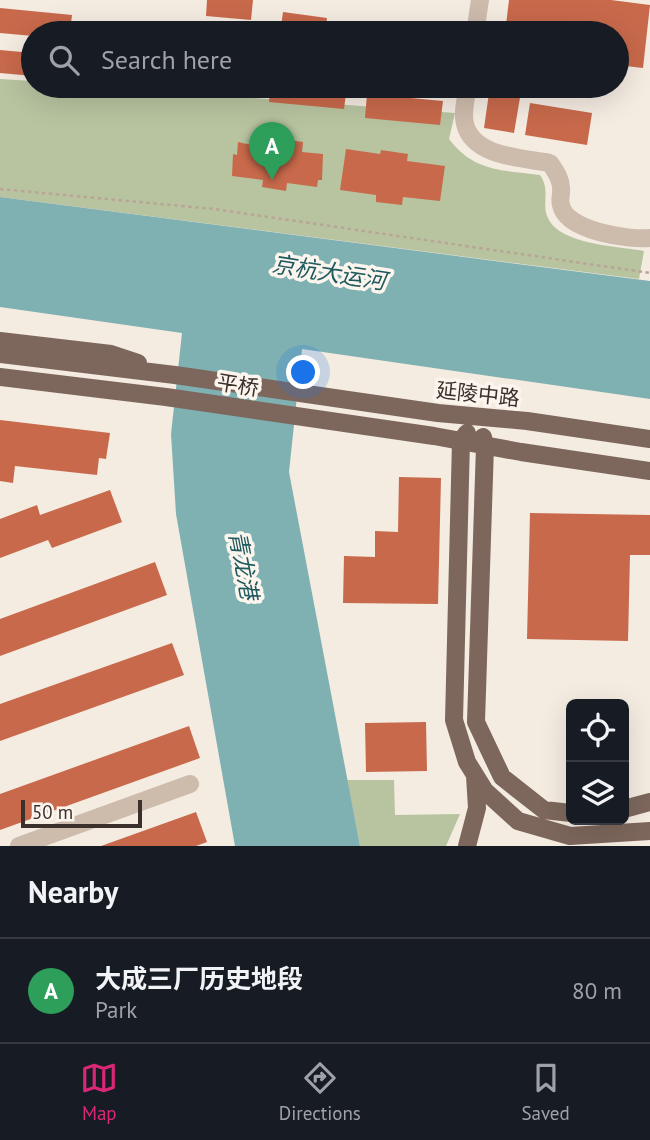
<!DOCTYPE html>
<html lang="en">
<head>
<meta charset="utf-8">
<style>
  :root { --surface:#171b24; --page:#242831; --text:#f1f3f6; --muted:#9ea1a6; --line:#363941; --accent:#db2777 }
  body { margin:0; font-family:"PT Sans","Noto Sans SC",sans-serif; background:var(--page); color:var(--text) }
  .controls { position:absolute; right:21px; bottom:21px; display:grid; overflow:hidden; border-radius:10px; box-shadow:0 7px 28px #0002 }
  .controls button { width:63px; height:63px; display:grid; place-items:center; padding:0; border:0; border-bottom:2px solid var(--line); background:var(--surface); color:var(--text); font:35px sans-serif }
  .scale { position:absolute; left:21px; bottom:18px; width:121px; box-sizing:border-box; padding-left:7px; border:4px solid #3b302b; border-top:0; font-size:19px; line-height:24px; white-space:nowrap; color:#3b302b; -webkit-text-stroke:5px #fbf5ee; paint-order:stroke }
  .you { position:absolute; left:304px; top:373px; width:24px; height:24px; margin:-18px; border:5px solid #fff; border-radius:50%; background:#1a73e8; box-shadow:0 0 0 10px #1a73e833 }
  .badge { display:grid; place-items:center; width:46px; height:46px; border-radius:50%; background:var(--accent); color:#fff; font-size:23px; font-weight:700 }
  .pin { position:absolute; translate:-50% -58px; filter:drop-shadow(0 2px 4px #0008) }
  .pin::after { content:''; position:absolute; top:37px; width:24px; height:21px; background:inherit; clip-path:polygon(0 0,100% 0,50% 100%) }
  .list { margin:0; padding:0; list-style:none }
  h2 { display:flex; justify-content:space-between; align-items:center; height:91px; margin:0; padding:0 28px; font-size:30px }
  h2 small { font-size:23px; font-weight:400; color:var(--muted) }
  .list li { display:grid; grid-template-columns:46px 1fr auto; gap:21px; align-items:center; box-sizing:border-box; height:105px; padding:0 28px; border-top:2px solid var(--line) }
  .list b { display:block; font-size:26px; white-space:nowrap }
  .list p { margin:0; font-size:23px; white-space:nowrap; color:var(--muted) }
  .list em { font-size:23px; font-style:normal; color:var(--muted) }
  .icon { flex:none; width:38px; height:38px; fill:none; stroke:currentColor; stroke-width:2; stroke-linecap:round; stroke-linejoin:round }
  .map { position:relative; flex:none; width:650px; height:846px; overflow:hidden }
  .search { position:absolute; background:var(--surface); box-shadow:0 7px 28px #0002; left:21px; right:21px; top:21px; height:77px; display:flex; align-items:center; gap:18px; box-sizing:border-box; padding:0 24px; border-radius:38px; color:var(--muted); font-size:26px }
  .sheet { height:196px; background:var(--surface) }
  nav { display:flex; justify-content:space-around; align-items:center; box-sizing:border-box; height:98px; border-top:2px solid var(--line); background:var(--surface); font-size:19px; color:var(--muted) }
  nav a { display:grid; justify-items:center; gap:4px }
  nav .on { color:var(--accent) }
  .map>svg:first-child { display:block }
  .green { fill:#b8c4a0 }
  .water { fill:#7fb0b2 }
  .building { fill:#c8694b }
  .lines { fill:none; stroke-linecap:round; stroke-linejoin:round }
  .path { stroke:#b9a596; stroke-width:2.5; stroke-dasharray:3.5 3.5; stroke-linecap:butt }
  .minor { stroke:#cdbbac; stroke-width:18 }
  .major { stroke:#7d675c; stroke-width:18 }
  .labels { text-anchor:middle; dominant-baseline:central; stroke-width:7; stroke-linejoin:round; paint-order:stroke }
  .street-label { font-size:21px; fill:#3b302b; stroke:#fbf5ee }
  .water-label { font-size:23px; font-style:italic; fill:#1f5a5e; stroke:#fbf5ee }
</style>
</head>
<body>
<div class="map">
<svg width="650" height="846" viewBox="0 0 650 846">
  <rect width="100%" height="100%" fill="#f4ebe1"/>
  <path class="green" d="M 0,79 L 33,81 L 33,86 L 93,86 L 455,113 L 449,139 C 474,172 502,170 540,175 C 551,191 541,204 548,218 C 560,245 618,246 644,251 L 639,279 L 0,197 Z
    M 347,780 L 394,780 L 395,815 L 460,814 L 446,846 L 360,846 Z"/>
  <path class="water" d="M 0,197 L 650,281 L 650,399 L 302,349 L 289,472 L 360,846 L 235,846 L 176,514 L 171,434 L 182,333 L 0,307 Z"/>
  <path class="building" d="M 207,0 L 253,0 L 251,20 L 206,16 Z
    M 509,0 L 611,0 L 650,5 L 643,68 L 617,65 L 617,33 L 505,33 Z
    M 0,8 L 72,15 L 70,33 L 33,33 L 33,36 L 0,33 Z
    M 283,12 L 327,18 L 325,33 L 280,33 Z
    M 93,21 L 117,23 L 116,33 L 92,33 Z
    M 140,23 L 231,31 L 231,33 L 138,33 Z
    M 0,50 L 33,53 L 33,76 L 0,73 Z
    M 167,86 L 238,86 L 237,94 L 167,88 Z
    M 270,86 L 347,86 L 344,109 L 269,102 Z
    M 490,86 L 522,86 L 514,133 L 484,128 Z
    M 367,94 L 443,101 L 440,125 L 365,118 Z
    M 530,103 L 592,113 L 587,145 L 525,135 Z
    M 282,139 L 303,142 L 302,152 L 323,154 L 322,180 L 318,180 L 317,187 L 287,183 L 286,191 L 262,187 L 263,180 L 232,176 L 233,154 L 237,155 L 238,142 L 261,147 L 262,143 L 274,145 L 273,149 L 281,150 Z
    M 346,149 L 380,154 L 381,150 L 408,154 L 407,161 L 445,166 L 440,201 L 403,197 L 402,205 L 376,202 L 376,195 L 340,190 Z
    M 0,420 L 110,433 L 106,459 L 99,458 L 97,475 L 15,466 L 13,483 L 0,481 Z
    M 399,477 L 441,478 L 438,604 L 343,603 L 344,556 L 375,557 L 375,531 L 398,532 Z
    M 110,490 L 122,522 L 52,548 L 48,540 L 0,558 L 0,519 L 37,505 L 40,515 Z
    M 530,513 L 650,515 L 650,555 L 630,555 L 628,641 L 527,639 Z
    M 155,562 L 167,595 L 0,656 L 0,619 Z
    M 172,643 L 184,675 L 0,741 L 0,704 Z
    M 426,722 L 427,771 L 366,772 L 365,723 Z
    M 189,726 L 200,758 L 0,830 L 0,794 Z
    M 196,812 L 207,842 L 196,846 L 101,846 Z"/>
  <g class="lines">
    <path class="path" d="M 0,189 L 214,209 L 650,273"/>
    <path class="minor" d="M 475,33 L 480,0
      M 468,86 C 466,98 462,112 465,124 C 473,157 523,158 550,163 C 555,171 561,178 561,188 C 562,193 559,200 561,205 C 566,231 628,240 650,238
      M 19,846 L 190,784"/>
    <path class="major" d="M 0,341 L 111,354 L 138,363
      M 0,354 L 175,375 L 438,413 L 527,421 L 650,439
      M 0,377 L 166,397 L 434,436 L 521,452 L 650,471
      M 467,433 L 461,441 L 454,720 L 467,762 L 485,791 L 518,821 L 570,836 L 650,831
      M 483,437 L 485,446 L 476,722 L 502,777 L 544,810 L 571,813
      M 624,809 L 650,802
      M 467,846 L 477,808 L 475,776"/>
  </g>
  <g class="labels">
    <g class="street-label">
      <text transform="translate(238 385) rotate(9)">平桥</text>
      <text transform="translate(478 394) rotate(6)">延陵中路</text>
    </g>
    <g class="water-label">
      <text transform="translate(329 272) rotate(9)">京杭大运河</text>
      <text transform="translate(244 565) rotate(79)">青龙港</text>
    </g>
  </g>
</svg>
<div class="controls">
<button><svg class="icon" aria-label="locate" viewBox="0 0 24 24"><circle cx="12" cy="12" r="6"/><path d="M12 2v4M12 18v4M2 12h4M18 12h4"/></svg></button>
<button><svg class="icon" aria-label="layers" viewBox="0 0 24 24"><path d="M12 4l9 5-9 5-9-5zM3 14l9 5 9-5"/></svg></button>
</div>
<div class="scale">50 m</div>
<div class="you"></div>
<div class="pin badge" style="left:272px;top:180px;background:#2e9e5b">A</div>
<div class="search"><svg class="icon" aria-label="search" viewBox="0 0 24 24"><circle cx="10" cy="10" r="6"/><path d="M15 15l6 6"/></svg>Search here</div>
</div>
<section class="sheet">
<h2>Nearby<small></small></h2>
<ul class="list">
<li><span class="badge" style="background:#2e9e5b">A</span><div><b>大成三厂历史地段</b><p>Park</p></div><em>80 m</em></li>
</ul>
</section>
<nav>
<a class="on"><svg class="icon" aria-label="map" viewBox="0 0 24 24"><path d="M3 6l6-2 6 2 6-2v14l-6 2-6-2-6 2zM9 4v14M15 6v14"/></svg>Map</a>
<a><svg class="icon" aria-label="directions" viewBox="0 0 24 24"><path d="M12 3l9 9-9 9-9-9zM9 14v-3h6M13 9l2 2-2 2"/></svg>Directions</a>
<a><svg class="icon" aria-label="saved" viewBox="0 0 24 24"><path d="M7 4h10v16l-5-4-5 4z"/></svg>Saved</a>
</nav>
</body>
</html>
